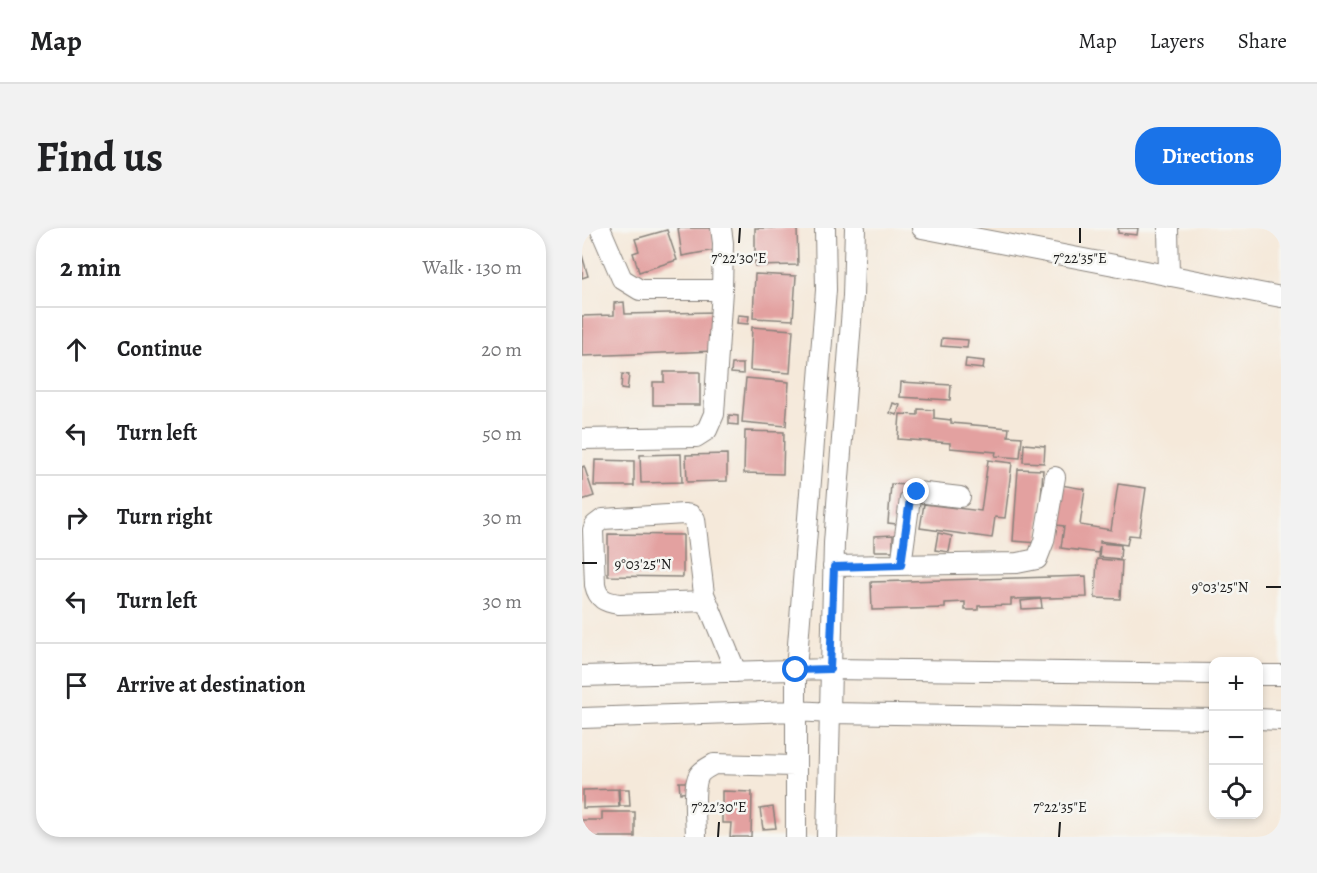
<!DOCTYPE html>
<html lang="en">
<head>
<meta charset="utf-8">
<style>
  :root { --surface:#fff; --page:#f2f2f2; --text:#202124; --muted:#757577; --line:#e0e0e0; --accent:#1a73e8 }
  body { margin:0; font-family:Alegreya,serif; background:var(--page); color:var(--text) }
  .controls { position:absolute; right:18px; bottom:18px; display:grid; overflow:hidden; border-radius:12px; box-shadow:0 3px 9px #0003 }
  .controls button { width:54px; height:54px; display:grid; place-items:center; padding:0; border:0; border-bottom:2px solid var(--line); background:var(--surface); color:var(--text); font:30px sans-serif }
  .stop { position:absolute; width:18px; height:18px; margin:-14px; border:4px solid #1a73e8; border-radius:50%; background:#fff }
  .stop.end { background:#1a73e8; border-color:#fff; box-shadow:0 2px 6px #0008 }
  .list { margin:0; padding:0; list-style:none }
  h2 { display:flex; justify-content:space-between; align-items:center; height:78px; margin:0; padding:0 24px; font-size:26px }
  h2 small { font-size:20px; font-weight:400; color:var(--muted) }
  .list li { display:grid; grid-template-columns:39px 1fr auto; gap:18px; align-items:center; box-sizing:border-box; height:84px; padding:0 24px; border-top:2px solid var(--line) }
  .list b { display:block; font-size:22px; white-space:nowrap }
  .list em { font-size:20px; font-style:normal; color:var(--muted) }
  .icon { flex:none; width:33px; height:33px; fill:none; stroke:currentColor; stroke-width:2; stroke-linecap:round; stroke-linejoin:round }
  .map { position:relative; flex:none; width:699px; height:609px; overflow:hidden; border-radius:24px }
  header { display:flex; align-items:center; gap:36px; box-sizing:border-box; height:84px; padding:0 30px; background:var(--surface); border-bottom:2px solid var(--line) }
  header strong { font-size:28px }
  nav { display:flex; gap:33px; margin-inline-start:auto; font-size:21px }
  .intro { display:flex; align-items:center; justify-content:space-between; box-sizing:border-box; height:144px; padding:0 36px }
  h1 { margin:0; font-size:42px }
  .button { padding:15px 27px; border-radius:24px; background:var(--accent); color:#fff; font-size:21px; font-weight:700 }
  main { display:flex; gap:36px; padding:0 36px }
  aside { flex:1; background:var(--surface); border-radius:24px; box-shadow:0 3px 9px #0003 }
  .map>svg:first-child { display:block }
  .building { fill:#e3a1a0 }
  .lines { fill:none; stroke-linecap:round; stroke-linejoin:round }
  .minor-casing { stroke:#88827b; stroke-width:22 }
  .minor { stroke:#fff; stroke-width:20 }
  .route { stroke:#1a73e8; stroke-width:8 }
  .ticks { fill:none; stroke:#1c1c1c; stroke-width:2 }
  .ticks-label { font-size:15px; text-anchor:middle; fill:#1c1c1c; stroke:#f6f6f2; stroke-width:5; stroke-linejoin:round; paint-order:stroke }
</style>
</head>
<body>
<header>
<strong>Map</strong>
<nav><a>Map</a><a>Layers</a><a>Share</a></nav>
</header>
<div class="intro"><h1>Find us</h1><a class="button">Directions</a></div>
<main>
<aside>
<h2>2 min<small>Walk · 130 m</small></h2>
<ul class="list">
<li><svg class="icon" aria-label="ahead" viewBox="0 0 24 24"><path d="M12 20V5M6 11l6-6 6 6"/></svg><div><b>Continue</b></div><em>20 m</em></li>
<li><svg class="icon" aria-label="left" viewBox="0 0 24 24"><path d="M17 20v-9H6M10 6l-5 5 5 5"/></svg><div><b>Turn left</b></div><em>50 m</em></li>
<li><svg class="icon" aria-label="right" viewBox="0 0 24 24"><path d="M7 20v-9h11M14 6l5 5-5 5"/></svg><div><b>Turn right</b></div><em>30 m</em></li>
<li><svg class="icon" aria-label="left" viewBox="0 0 24 24"><path d="M17 20v-9H6M10 6l-5 5 5 5"/></svg><div><b>Turn left</b></div><em>30 m</em></li>
<li><svg class="icon" aria-label="arrive" viewBox="0 0 24 24"><path d="M6 21V4h12l-3 4 3 4H6"/></svg><div><b>Arrive at destination</b></div></li>
</ul>
</aside>
<div class="map">
<svg width="699" height="609" viewBox="0 0 699 609">
  <rect width="100%" height="100%" fill="#f6f6f2"/>
  <filter id="ink" filterUnits="userSpaceOnUse"><feTurbulence type="fractalNoise" baseFrequency=".0167" numOctaves="2"/><feDisplacementMap in="SourceGraphic" scale="12" xChannelSelector="R" yChannelSelector="G"/><feConvolveMatrix kernelMatrix="1 2 1 2 8 2 1 2 1" color-interpolation-filters="sRGB"/></filter>
  <filter id="wash" filterUnits="userSpaceOnUse"><feTurbulence type="fractalNoise" baseFrequency=".008" numOctaves="4" result="noise"/><feDisplacementMap in="SourceGraphic" scale="24" xChannelSelector="R" yChannelSelector="G"/><feGaussianBlur stdDeviation="1.35" result="paint"/><feColorMatrix in="noise" values="0 0 0 0 0 0 0 0 0 0 0 0 0 0 0 0 0 1.4 0 .05"/><feComposite in="paint" operator="in"/></filter>
  <g filter="url(#wash)">
    <rect width="100%" height="100%" fill="#f5e9da"/>
    <g id="blocks">
      <path class="building" d="M 96,0 L 130,0 L 133,22 L 100,28 Z
        M 173,0 L 215,0 L 216,37 L 173,38 Z
        M 536,0 L 556,0 L 555,7 L 536,5 Z
        M 85,2 L 95,32 L 57,44 L 51,25 L 57,23 L 53,11 Z
        M 0,27 L 6,48 L 0,50 Z
        M 173,46 L 214,48 L 211,92 L 171,90 Z
        M 42,74 L 43,86 L 132,84 L 133,123 L 0,128 L 0,88 L 32,87 L 32,75 Z
        M 156,87 L 167,88 L 166,96 L 155,95 Z
        M 170,99 L 211,102 L 208,145 L 168,142 Z
        M 360,110 L 386,112 L 385,120 L 359,118 Z
        M 384,131 L 402,133 L 401,141 L 383,139 Z
        M 150,136 L 161,136 L 161,146 L 149,145 Z
        M 82,144 L 118,144 L 118,177 L 71,177 L 71,154 L 82,154 Z
        M 40,146 L 47,147 L 45,162 L 39,161 Z
        M 164,150 L 207,154 L 204,198 L 160,194 Z
        M 319,154 L 369,157 L 368,172 L 318,169 Z
        M 311,175 L 318,177 L 315,187 L 308,185 Z
        M 336,181 L 352,182 L 352,190 L 369,192 L 369,195 L 427,200 L 426,208 L 440,209 L 438,230 L 413,228 L 414,224 L 368,220 L 368,215 L 316,211 L 318,186 L 336,187 Z
        M 147,187 L 156,188 L 156,197 L 147,196 Z
        M 163,203 L 202,204 L 201,246 L 162,245 Z
        M 442,216 L 463,218 L 462,235 L 441,234 Z
        M 99,226 L 100,254 L 59,255 L 58,227 Z
        M 145,226 L 145,253 L 105,254 L 104,227 Z
        M 13,232 L 52,233 L 52,258 L 12,258 Z
        M 406,232 L 430,235 L 423,290 L 413,289 L 410,310 L 338,300 L 342,276 L 399,283 Z
        M 2,238 L 12,268 L 0,272 L 0,239 Z
        M 436,241 L 461,242 L 456,315 L 431,313 Z
        M 309,256 L 326,257 L 323,297 L 306,295 Z
        M 536,256 L 564,260 L 557,308 L 547,307 L 545,317 L 518,313 L 518,315 L 539,317 L 538,331 L 517,329 L 518,318 L 516,325 L 479,320 L 482,298 L 474,297 L 479,257 L 503,261 L 498,297 L 529,302 Z
        M 356,305 L 370,308 L 367,324 L 353,322 Z
        M 26,306 L 101,307 L 101,349 L 26,348 Z
        M 311,307 L 311,323 L 292,323 L 292,308 Z
        M 515,331 L 540,333 L 538,371 L 513,370 Z
        M 504,348 L 505,369 L 429,371 L 429,377 L 396,378 L 396,382 L 383,382 L 383,374 L 363,375 L 363,380 L 290,382 L 289,354 Z
        M 459,371 L 460,380 L 440,381 L 439,373 Z
        M 97,554 L 111,554 L 112,564 L 98,565 Z
        M 36,561 L 37,579 L 1,580 L 1,562 Z
        M 37,561 L 47,561 L 48,578 L 38,578 Z
        M 140,563 L 170,564 L 169,609 L 148,609 L 149,595 L 140,595 Z
        M 191,579 L 194,600 L 181,601 L 178,581 Z
        M 20,584 L 53,584 L 53,609 L 0,609 L 0,592 L 20,592 Z"/>
    </g>
  </g>
  <g filter="url(#ink)">
    <use href="#blocks" fill-opacity="0" stroke="#88827b" stroke-width="1.5"/>
    <g class="lines">
      <g class="minor-casing">
        <path id="minor" d="M 18,0 L 40,51 L 58,62 L 140,62 L 141,15 L 139,0
          M 340,0 L 699,69
          M 586,0 L 587,48
          M 0,211 L 114,209 L 125,202 L 132,186 L 140,62
          M 319,337 L 328,271 L 335,264 L 378,269
          M 251,338 L 435,335 L 455,331 L 462,313 L 473,249
          M 124,373 L 37,376 C 23,374 16,371 13,357 L 11,302 L 13,297 L 21,291 L 102,286 L 109,287 L 113,291 L 122,366 L 154,444
          M 676,447 L 699,447
          M 0,448 L 248,441 L 632,446
          M 0,490 L 215,483 L 248,485 L 632,491
          M 676,491 L 699,492
          M 114,609 C 114,595 110,559 117,547 C 120,542 127,539 132,536 L 213,538
          M 214,609 L 214,442 L 244,62 L 243,0
          M 245,609 L 252,315 L 271,68 L 273,0"/>
      </g>
      <use href="#minor" class="minor"/>
    </g>
  </g>
  <g class="lines" filter="url(#ink)">
    <path class="route" d="M 214,442 L 248,441 L 252,339 L 319,337 L 328,271 L 335,264"/>
  </g>
  <path class="ticks" d="M 157,15 L 158,0M 498,15 L 498,0M 0,335 L 15,335M 684,359 L 699,359M 136,609 L 137,594M 477,609 L 478,594"/>
  <g class="ticks-label">
    <text x="157" y="35">7°22'30"E</text>
    <text x="498" y="35">7°22'35"E</text>
    <text x="61" y="341">9°03'25"N</text>
    <text x="638" y="364">9°03'25"N</text>
    <text x="137" y="584">7°22'30"E</text>
    <text x="478" y="584">7°22'35"E</text>
  </g>
</svg>
<div class="controls">
<button>+</button>
<button>−</button>
<button><svg class="icon" aria-label="locate" viewBox="0 0 24 24"><circle cx="12" cy="12" r="6"/><path d="M12 2v4M12 18v4M2 12h4M18 12h4"/></svg></button>
</div>
<div class="stop" style="left:214px;top:442px"></div>
<div class="stop end" style="left:335px;top:264px"></div>
</div>
</main>
</body>
</html>
